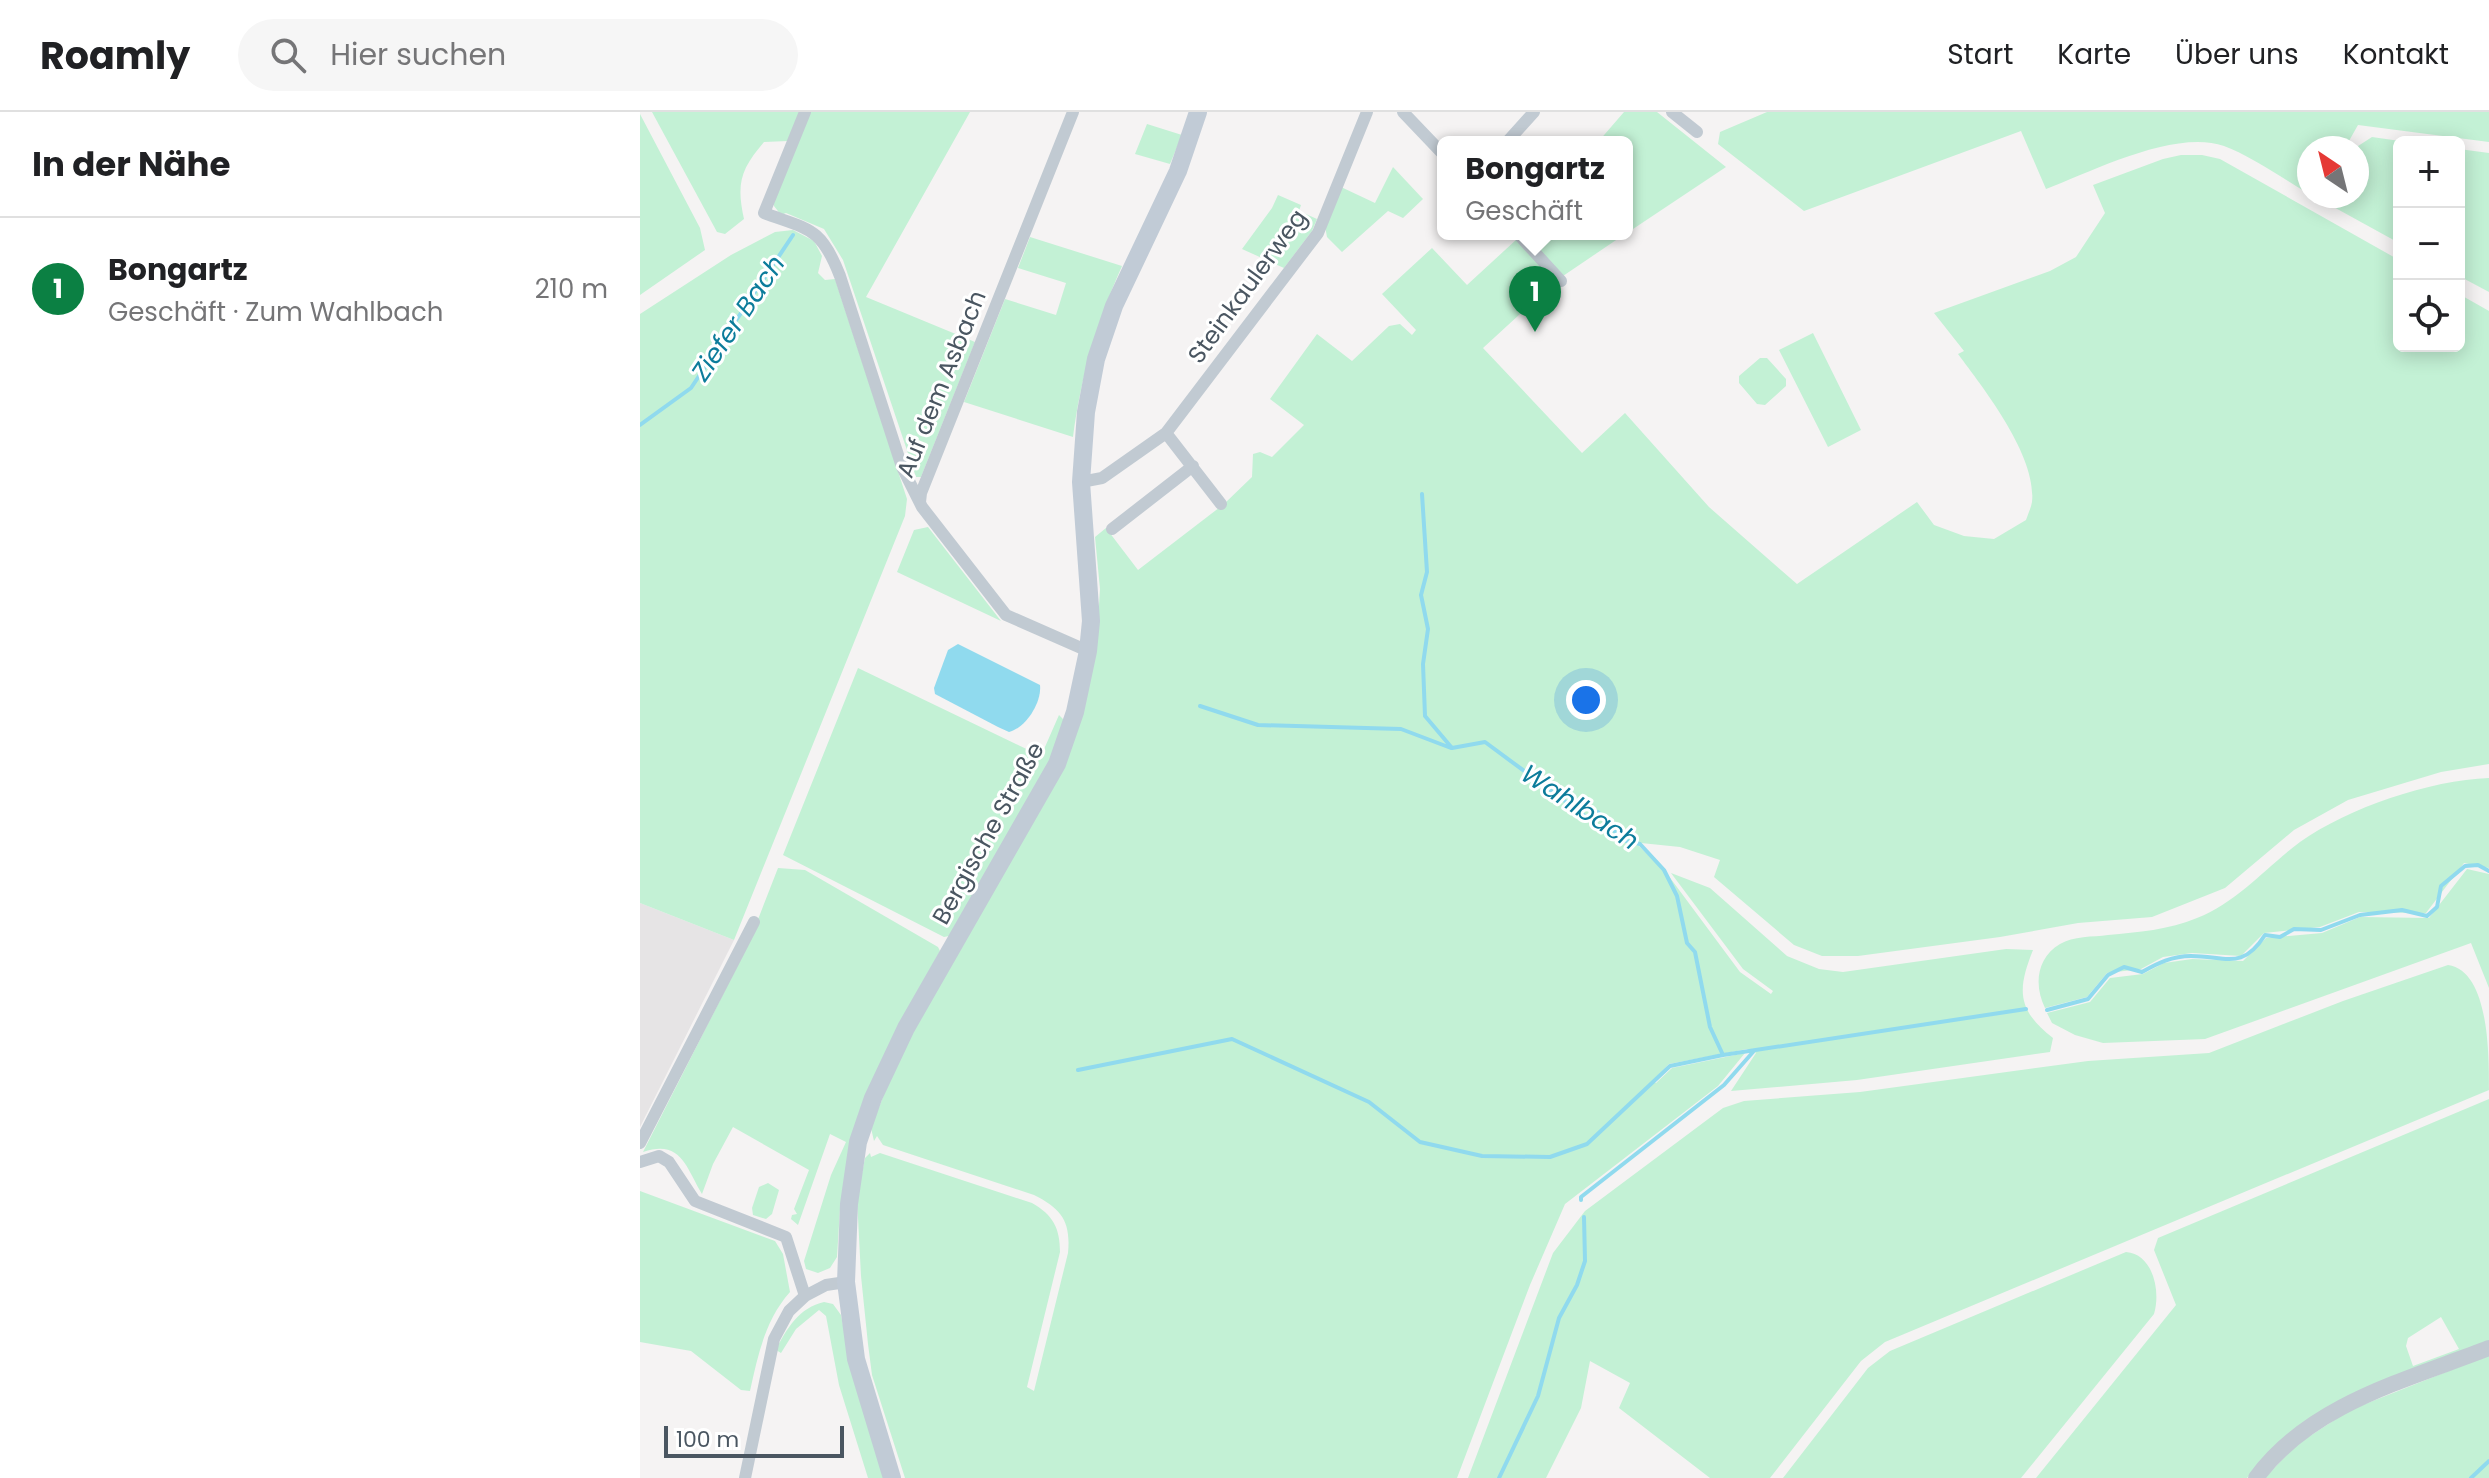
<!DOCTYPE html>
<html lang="de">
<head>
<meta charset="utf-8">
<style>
  :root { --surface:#fff; --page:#f6f6f6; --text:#202124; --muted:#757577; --line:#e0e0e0; --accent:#0b8043 }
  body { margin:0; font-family:Poppins,sans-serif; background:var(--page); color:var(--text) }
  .controls { position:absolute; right:24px; top:24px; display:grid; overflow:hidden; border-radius:12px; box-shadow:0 4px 20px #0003 }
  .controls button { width:72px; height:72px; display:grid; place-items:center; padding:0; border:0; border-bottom:2px solid var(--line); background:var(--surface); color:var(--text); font:40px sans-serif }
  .compass { position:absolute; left:1657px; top:24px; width:72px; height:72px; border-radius:50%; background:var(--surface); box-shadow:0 4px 20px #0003; rotate:325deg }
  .scale { position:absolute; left:24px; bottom:20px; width:180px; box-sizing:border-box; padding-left:8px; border:4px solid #4a5661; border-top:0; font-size:22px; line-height:28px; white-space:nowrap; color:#4a5661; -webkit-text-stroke:6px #fff; paint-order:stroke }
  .you { position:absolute; left:946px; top:588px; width:28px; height:28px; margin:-20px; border:6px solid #fff; border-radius:50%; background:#1a73e8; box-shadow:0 0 0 12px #1a73e833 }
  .badge { display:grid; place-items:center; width:52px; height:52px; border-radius:50%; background:var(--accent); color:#fff; font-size:26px; font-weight:700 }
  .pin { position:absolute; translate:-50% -66px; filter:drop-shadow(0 2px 4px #0008) }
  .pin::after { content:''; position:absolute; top:42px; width:28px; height:24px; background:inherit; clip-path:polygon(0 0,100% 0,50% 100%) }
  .popup { position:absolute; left:797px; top:24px; width:196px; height:104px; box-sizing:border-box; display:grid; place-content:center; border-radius:12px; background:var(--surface); filter:drop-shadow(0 2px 6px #0005); font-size:26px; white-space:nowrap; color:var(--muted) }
  .popup b { font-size:30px; color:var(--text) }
  .popup::after { content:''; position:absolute; left:50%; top:100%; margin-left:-16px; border:16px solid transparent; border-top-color:var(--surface) }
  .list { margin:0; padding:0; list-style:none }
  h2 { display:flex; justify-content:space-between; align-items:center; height:104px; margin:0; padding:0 32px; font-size:34px }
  h2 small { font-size:26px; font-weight:400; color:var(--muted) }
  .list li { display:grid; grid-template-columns:52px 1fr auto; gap:24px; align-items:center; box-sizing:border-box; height:144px; padding:0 32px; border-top:2px solid var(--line) }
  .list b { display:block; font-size:30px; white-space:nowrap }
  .list p { margin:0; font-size:26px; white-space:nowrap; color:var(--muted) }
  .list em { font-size:26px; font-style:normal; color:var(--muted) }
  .icon { flex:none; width:44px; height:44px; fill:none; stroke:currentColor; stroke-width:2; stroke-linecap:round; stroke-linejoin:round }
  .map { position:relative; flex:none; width:1849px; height:1366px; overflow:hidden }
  header { display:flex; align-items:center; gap:48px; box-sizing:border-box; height:112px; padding:0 40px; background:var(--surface); border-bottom:2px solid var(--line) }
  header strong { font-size:38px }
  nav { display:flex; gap:44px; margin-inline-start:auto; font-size:28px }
  .search { width:560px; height:72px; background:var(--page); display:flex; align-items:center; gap:20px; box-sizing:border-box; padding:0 28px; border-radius:44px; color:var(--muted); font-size:30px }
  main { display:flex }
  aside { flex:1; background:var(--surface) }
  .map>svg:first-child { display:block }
  .education { fill:#e6e4e5 }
  .green { fill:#c3f1d5; fill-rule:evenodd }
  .water { fill:#90daee }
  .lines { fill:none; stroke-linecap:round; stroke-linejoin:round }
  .stream { stroke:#90daee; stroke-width:4 }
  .minor { stroke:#c1cad2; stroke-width:12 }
  .tertiary { stroke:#c1cad2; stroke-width:16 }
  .secondary { stroke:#c1cbd6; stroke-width:18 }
  .labels { text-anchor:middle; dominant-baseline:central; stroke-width:6; stroke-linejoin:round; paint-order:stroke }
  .street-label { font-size:24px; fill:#4a5661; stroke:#fff }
  .water-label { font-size:26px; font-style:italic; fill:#0c7c9b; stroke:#fff }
</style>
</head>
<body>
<header>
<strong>Roamly</strong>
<div class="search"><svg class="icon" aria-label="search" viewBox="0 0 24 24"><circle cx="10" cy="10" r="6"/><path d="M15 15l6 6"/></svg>Hier suchen</div>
<nav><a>Start</a><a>Karte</a><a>Über uns</a><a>Kontakt</a></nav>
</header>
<main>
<aside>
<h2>In der Nähe<small></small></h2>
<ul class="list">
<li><span class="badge">1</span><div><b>Bongartz</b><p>Geschäft · Zum Wahlbach</p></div><em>210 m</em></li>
</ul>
</aside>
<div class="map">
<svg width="1849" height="1366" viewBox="0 0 1849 1366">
  <rect width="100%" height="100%" fill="#f5f3f3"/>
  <path class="education" d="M 0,791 L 94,828 L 0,1015 Z"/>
  <path class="green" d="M 12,0 L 162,0 L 148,29 L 124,30 C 101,57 96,71 104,107 L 85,122 L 77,120 Z
    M 169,0 L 330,0 L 226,185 L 335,230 L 281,365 L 276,365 L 203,148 L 184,117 L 146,101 L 141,103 L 134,94 L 134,84 Z
    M 984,0 L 1017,0 L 1086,55 L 987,121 L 987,30 L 958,30 Z
    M 1127,0 L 1849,0 L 1849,30 L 1718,13 L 1705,36 L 1669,36 L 1669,79 L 1666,80 C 1642,66 1609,43 1584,34 C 1535,17 1453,59 1406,77 L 1381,19 L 1164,99 L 1078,32 L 1080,20 Z
    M 0,2 L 60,116 L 65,138 L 0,183 Z
    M 507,12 L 542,23 L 530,52 L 495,42 Z
    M 1732,25 L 1767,30 L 1759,30 L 1759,131 L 1690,93 L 1691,84 L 1717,84 L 1717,36 L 1715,36 Z
    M 1819,37 L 1849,41 L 1849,180 L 1819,164 Z
    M 1541,43 L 1562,43 L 1580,47 L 1759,148 L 1759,234 L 1819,234 L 1819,182 L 1849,199 L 1849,652 L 1801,660 L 1708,688 L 1654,718 L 1585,776 L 1512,805 L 1438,811 L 1360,825 L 1218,844 L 1182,844 L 1154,833 L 1074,765 L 1080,748 L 1040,735 L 1001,731 L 999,734 L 1028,763 L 1100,860 L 1131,882 L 1133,879 L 1103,857 L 1031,761 L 1070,776 L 1147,844 L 1179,857 L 1203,860 L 1366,837 L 1393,838 C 1377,878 1377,898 1413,926 L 1410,940 L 1217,968 L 1091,979 L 1116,941 L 1107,937 L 1029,952 L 1012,969 L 1016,971 L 1032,956 L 1105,941 L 1078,974 L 925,1092 L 890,1173 L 817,1366 L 265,1366 L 232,1263 L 228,1232 L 221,1164 L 217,1086 L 225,1046 L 230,1041 L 231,1045 L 240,1041 L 392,1091 C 413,1103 420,1116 420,1140 L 387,1275 L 394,1279 L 428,1141 C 431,1110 422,1097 394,1083 L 243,1033 L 237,1024 L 234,1029 L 231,1016 L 258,946 L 410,680 L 457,525 L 460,477 L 455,425 L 466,416 L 498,458 L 584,392 L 612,365 L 613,342 L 620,340 L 632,345 L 664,313 L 630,287 L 677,222 L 712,249 L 749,214 L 760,212 L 772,223 L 776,218 L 742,182 L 792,136 L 827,173 L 877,127 L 916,169 L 843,236 L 942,341 L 985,301 L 1069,395 L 1157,472 L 1277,390 L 1294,413 L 1324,424 L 1354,427 L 1386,408 C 1388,402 1391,396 1392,390 C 1397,344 1344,277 1318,242 L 1324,239 L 1294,201 L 1410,159 L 1436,145 L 1465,101 L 1453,73 L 1523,47 Z
    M 753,55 L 783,87 L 763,106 L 748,99 L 702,140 L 687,125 L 685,114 L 701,75 L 735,91 Z
    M 638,83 L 661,93 L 659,99 L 677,107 L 672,119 L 644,156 L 602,137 L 632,96 Z
    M 153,118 L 174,129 L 182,144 L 178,161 L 185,168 L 195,167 L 267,387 L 265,404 L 94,828 L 0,791 L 0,202 L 91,143 L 135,120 Z
    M 884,122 L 985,122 L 923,164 Z
    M 390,125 L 482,154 C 457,210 441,264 433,325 L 324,290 L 365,187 L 416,203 L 426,171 L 378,156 Z
    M 1173,221 L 1221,318 L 1188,335 L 1139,238 Z
    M 1120,246 L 1127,246 L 1146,267 L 1146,274 L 1125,293 L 1117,292 L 1099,271 L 1099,264 Z
    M 288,415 L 361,509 L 257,460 L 274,418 Z
    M 218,556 L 401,644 L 419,603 L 424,608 L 417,636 L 309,824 L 304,825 L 143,743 Z
    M 1849,666 L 1849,756 L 1824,751 L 1786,801 L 1719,800 L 1680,815 L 1624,821 L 1601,844 L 1552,841 L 1523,845 L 1501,857 L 1467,861 L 1447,885 L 1405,896 C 1394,874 1396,846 1420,832 C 1433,824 1453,825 1468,823 C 1498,820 1529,818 1557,806 C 1599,789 1625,756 1660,730 C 1708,696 1790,668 1849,666 Z
    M 138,756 L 165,758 L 298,835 L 300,839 L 279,878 L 200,1097 L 197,1145 L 190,1156 L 178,1161 L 166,1157 L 164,1149 L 191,1063 L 206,1030 L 190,1022 L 158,1113 L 151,1107 L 152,1103 L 157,1102 L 154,1097 L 169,1058 L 93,1015 L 73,1052 L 62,1082 C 46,1055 41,1027 3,1040 L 108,833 Z
    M 1827,757 L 1849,762 L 1849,876 L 1831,831 L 1565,927 L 1463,931 L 1435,923 L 1412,911 L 1407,901 L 1450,890 L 1470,866 L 1503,862 L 1524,851 L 1552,847 L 1603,849 L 1626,826 L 1682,821 L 1720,805 L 1789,806 Z
    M 1808,853 C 1849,859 1849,941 1849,978 L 1245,1230 L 1221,1249 L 1130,1366 L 1070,1366 L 979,1296 L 990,1271 L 950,1249 L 941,1296 L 906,1366 L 828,1366 L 913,1141 L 945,1099 L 1083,996 L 1104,989 L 1220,980 L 1448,949 L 1569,941 L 1703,889 Z
    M 1849,987 L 1849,1229 L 1757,1265 L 1624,1347 L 1607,1366 L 1396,1366 L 1536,1193 L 1514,1138 L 1518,1126 ZM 1801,1205 L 1819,1237 L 1773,1254 L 1766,1234 L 1768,1226 Z
    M 128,1071 L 139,1078 L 132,1102 L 126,1107 L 113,1103 L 112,1096 L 119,1075 Z
    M 0,1079 L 135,1129 L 143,1142 L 150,1180 C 125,1208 118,1243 110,1279 L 101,1278 L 51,1239 L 0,1230 Z
    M 1486,1140 C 1513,1142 1521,1179 1514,1202 L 1381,1366 L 1143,1366 L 1228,1256 L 1250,1239 Z
    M 184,1190 L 193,1192 L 201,1203 L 214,1269 L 244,1366 L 228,1366 L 199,1273 L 186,1204 L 179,1198 L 156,1217 L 141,1241 L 136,1238 C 146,1217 160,1195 184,1190 Z
    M 1849,1243 L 1849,1366 L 1625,1366 L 1656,1333 L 1710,1298 Z"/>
  <path class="water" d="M 318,532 L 400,573 C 402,590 386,616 369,620 L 358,615 L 295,582 L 294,576 L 308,538 Z"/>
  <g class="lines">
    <path class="stream" d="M 0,313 L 51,276 L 153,123
      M 782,382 L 787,460 L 781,483 L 788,517 L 783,552 L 785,604 L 812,636 L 845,630 L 949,707 L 958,700 L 982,728 L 1000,732 L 1024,758 L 1037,784 L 1047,831 L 1055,840 L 1070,915 L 1083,943 L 1386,897
      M 560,594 L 618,613 L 761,617 L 811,636
      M 1407,898 L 1448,887 L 1468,863 L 1484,855 L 1502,860 C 1518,851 1532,844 1551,844 C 1586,844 1602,859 1625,823 L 1640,825 L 1654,817 L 1681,818 L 1720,803 L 1762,798 L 1787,804 L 1797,795 L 1801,774 L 1825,754 L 1838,753 L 1849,759
      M 438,958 L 592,927 L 729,990 L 780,1030 L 842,1044 L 910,1045 L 947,1032 L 1030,954 L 1083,943
      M 941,1088 L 941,1085 L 1084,973 L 1113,940
      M 859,1366 L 898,1284 L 919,1206 L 937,1173 L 945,1149 L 944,1105
      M 1831,1366 L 1849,1349"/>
    <path class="minor" d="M 165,0 L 124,101 C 170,118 181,115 200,164 L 262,355 L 282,395 L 366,503 L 448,539
      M 763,0 L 803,42
      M 1032,0 L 1057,20
      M 867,30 L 894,0
      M 878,122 L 921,169
      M 526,321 L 581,392
      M 441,370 L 462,366 L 526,321 L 678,121 L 727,0
      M 280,390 L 281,381 L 433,0
      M 472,417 L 553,354
      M 0,1031 L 114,810
      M 0,1050 L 19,1044 L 29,1050 L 55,1089 L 146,1125 L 165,1184
      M 105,1366 L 134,1227 L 149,1199 L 165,1184 L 186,1173 L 206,1170"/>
    <path class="tertiary" d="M 1616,1366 C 1670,1292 1767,1268 1849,1236"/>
    <path class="secondary" d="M 252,1366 L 216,1247 L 206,1170 L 209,1092 L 218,1030 L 233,986 L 266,916 L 417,652 L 435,600 L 448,539 L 451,509 L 441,370 L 446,300 L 456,247 L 474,194 L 538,59 L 558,0"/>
  </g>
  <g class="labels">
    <g class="street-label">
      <text transform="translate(607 174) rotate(-54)">Steinkaulerweg</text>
      <text transform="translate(301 272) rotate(-68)">Auf dem Asbach</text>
      <text transform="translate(348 721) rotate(-61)">Bergische Straße</text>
    </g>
    <g class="water-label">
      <text transform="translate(98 206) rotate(-56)">Ziefer Bach</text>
      <text transform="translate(940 695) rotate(33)">Wahlbach</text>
    </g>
  </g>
</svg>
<div class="controls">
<button>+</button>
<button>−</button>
<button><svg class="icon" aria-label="locate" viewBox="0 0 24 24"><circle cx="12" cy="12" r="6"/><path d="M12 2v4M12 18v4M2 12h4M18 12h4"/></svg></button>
</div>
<svg class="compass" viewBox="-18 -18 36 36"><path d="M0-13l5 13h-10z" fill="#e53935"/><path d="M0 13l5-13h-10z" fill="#757577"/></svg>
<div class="scale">100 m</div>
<div class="you"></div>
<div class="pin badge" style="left:895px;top:220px">1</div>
<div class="popup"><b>Bongartz</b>Geschäft</div>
</div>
</main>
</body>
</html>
